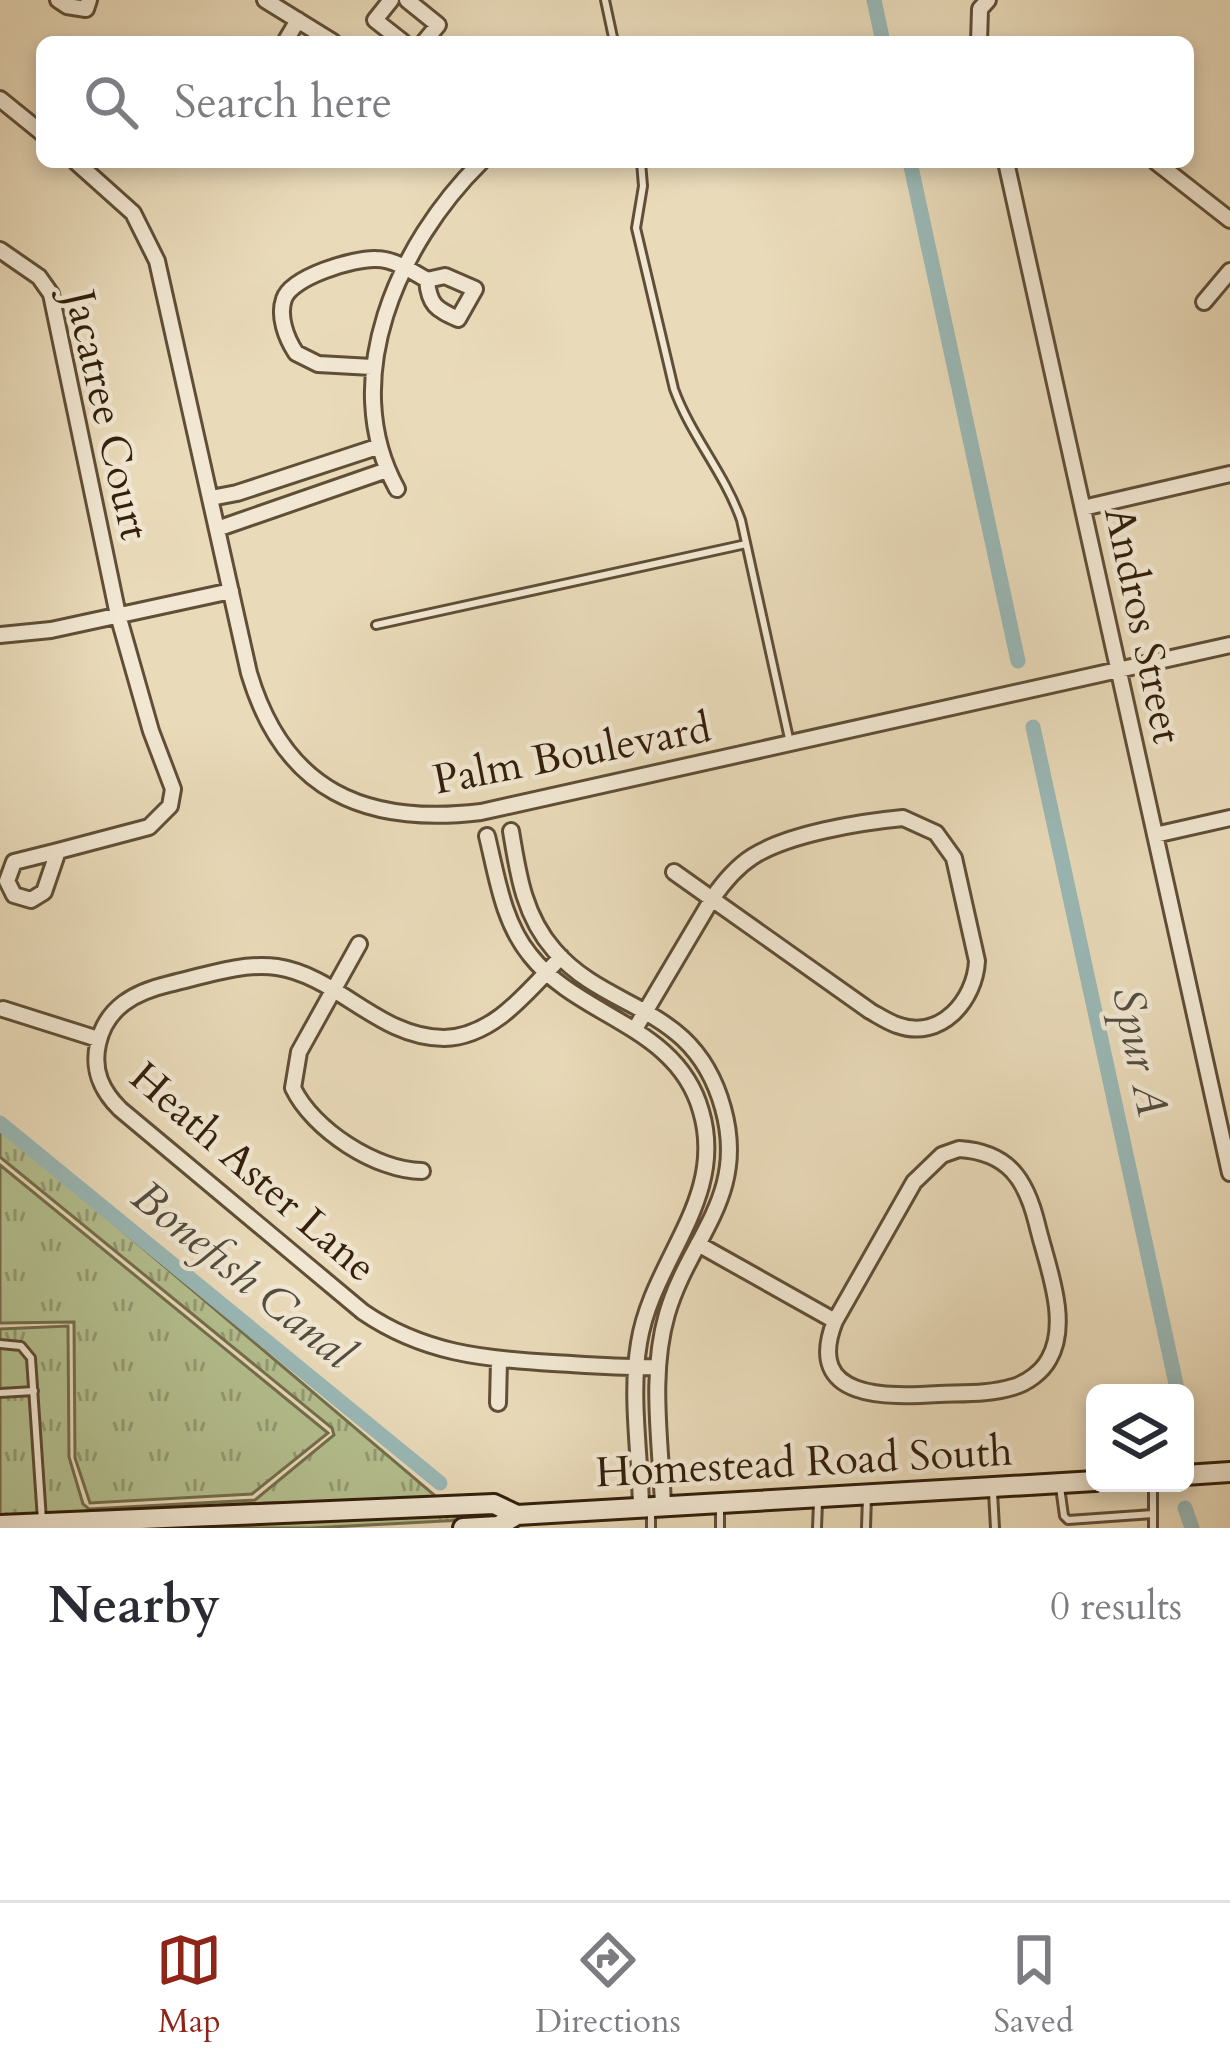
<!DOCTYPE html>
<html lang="en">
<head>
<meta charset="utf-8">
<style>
  :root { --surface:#fff; --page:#f2f2f3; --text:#2b2b33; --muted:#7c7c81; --line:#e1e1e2; --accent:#8f2418 }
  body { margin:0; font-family:Cardo,serif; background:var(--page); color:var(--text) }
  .controls { position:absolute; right:36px; bottom:36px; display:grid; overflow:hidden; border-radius:18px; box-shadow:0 6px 18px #0003 }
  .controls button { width:108px; height:108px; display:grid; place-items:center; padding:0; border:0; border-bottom:3px solid var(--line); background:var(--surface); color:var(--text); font:60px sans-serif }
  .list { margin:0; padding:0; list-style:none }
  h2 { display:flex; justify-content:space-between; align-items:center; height:156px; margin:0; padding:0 48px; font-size:51px }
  h2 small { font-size:39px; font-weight:400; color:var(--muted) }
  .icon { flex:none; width:66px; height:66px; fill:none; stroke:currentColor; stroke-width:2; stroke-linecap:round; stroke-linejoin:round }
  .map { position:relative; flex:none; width:1230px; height:1528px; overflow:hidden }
  .search { position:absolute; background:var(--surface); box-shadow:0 6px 18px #0003; left:36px; right:36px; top:36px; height:132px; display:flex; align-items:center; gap:30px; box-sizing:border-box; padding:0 42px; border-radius:18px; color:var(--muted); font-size:45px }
  .sheet { height:372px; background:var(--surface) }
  nav { display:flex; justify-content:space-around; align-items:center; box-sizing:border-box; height:168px; border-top:3px solid var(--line); background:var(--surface); font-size:33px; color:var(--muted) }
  nav a { display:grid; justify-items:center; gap:6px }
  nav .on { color:var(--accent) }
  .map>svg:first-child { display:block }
  .grass { fill:url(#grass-tufts); stroke:#74704e; stroke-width:3 }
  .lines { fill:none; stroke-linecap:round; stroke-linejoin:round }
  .canal { stroke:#9ab9b7; stroke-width:15 }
  .service-casing { stroke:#604e36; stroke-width:12 }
  .minor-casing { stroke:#604e36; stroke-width:20 }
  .secondary-casing { stroke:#331f0b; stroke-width:24 }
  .service { stroke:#f1e7d2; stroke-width:6 }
  .minor { stroke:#f1e7d2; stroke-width:14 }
  .secondary { stroke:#f1e7d2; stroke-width:18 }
  .labels { text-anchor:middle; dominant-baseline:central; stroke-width:9; stroke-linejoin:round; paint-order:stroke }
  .street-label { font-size:42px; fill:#331f0b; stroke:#f1e7d2 }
  .water-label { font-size:45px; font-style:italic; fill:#524d3f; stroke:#f1e7d2 }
</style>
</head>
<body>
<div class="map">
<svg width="1230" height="1528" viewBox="0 0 1230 1528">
  <defs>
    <pattern id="grass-tufts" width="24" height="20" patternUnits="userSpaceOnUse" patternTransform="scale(3)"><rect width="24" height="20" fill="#b5c090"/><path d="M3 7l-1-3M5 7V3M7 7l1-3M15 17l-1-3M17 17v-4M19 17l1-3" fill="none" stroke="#949b74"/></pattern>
  </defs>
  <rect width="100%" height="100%" fill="#e9dab9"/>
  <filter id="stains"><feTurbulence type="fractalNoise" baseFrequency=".00167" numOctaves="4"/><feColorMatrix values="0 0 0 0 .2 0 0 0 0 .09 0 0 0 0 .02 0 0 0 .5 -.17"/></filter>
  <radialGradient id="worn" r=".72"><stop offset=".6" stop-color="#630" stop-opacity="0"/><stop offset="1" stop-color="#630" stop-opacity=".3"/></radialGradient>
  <path class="grass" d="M 0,1127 L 439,1499 L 266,1503 L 0,1517 L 0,1329 L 68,1326 L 69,1457 L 83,1504 L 89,1509 L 255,1500 L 334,1435 L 332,1428 L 0,1157 Z
    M 0,1165 L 328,1433 L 252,1494 L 90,1503 L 75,1458 L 74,1322 L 0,1323 Z
    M 457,1514 L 464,1520 L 311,1528 L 89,1528 Z"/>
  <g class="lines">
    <path class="canal" d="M 874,0 L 883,42
      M 910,162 L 1018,661
      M 1033,727 L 1178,1393
      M 0,1123 L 440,1483
      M 1185,1508 L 1192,1528"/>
    <g class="service-casing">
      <path id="service" d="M 605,0 L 614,42
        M 641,162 L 643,186 L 636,228 L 674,389 C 691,436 724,472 741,520 L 790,743
        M 376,625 L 746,544
        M 0,1344 L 21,1346 L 31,1358 L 42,1520
        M 0,1393 L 34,1391
        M 1153,1483 L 1153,1528
        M 1060,1487 L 1064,1516 L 1068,1520 L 1153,1514
        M 993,1492 L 995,1528
        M 651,1528 L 651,1510
        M 720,1528 L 720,1508
        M 817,1528 L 818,1502
        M 866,1528 L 867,1496"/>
    </g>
    <g class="minor-casing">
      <path id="minor" d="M 58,0 L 67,6 L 86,9 L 89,0
        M 265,0 L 333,42
        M 391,0 L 375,20 L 403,42
        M 407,0 L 438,25 L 424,42
        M 285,42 L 298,20
        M 979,42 L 980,9 L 988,0
        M 0,99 L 42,133
        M 76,162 L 133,213 L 157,261 L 249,673 C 284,791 365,826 481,812 L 1230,645
        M 1006,162 L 1230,1173
        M 1156,162 L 1230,220
        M 0,250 L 39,277 L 51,294 L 118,615 L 151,731 L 173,789 L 170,806 L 149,827 L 58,851
        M 445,276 L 475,289 L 458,319 C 436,309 429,305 427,280 Z
        M 1204,302 L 1230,271
        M 372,367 L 318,364 L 296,353 C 286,338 278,316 284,299 C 291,277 354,258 376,259 C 394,259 412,271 427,280
        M 397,489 C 337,380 398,244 481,162
        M 211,498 L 237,493 L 377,447
        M 1083,508 L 1230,474
        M 217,529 L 387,470
        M 0,635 L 51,630 L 231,591
        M 903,818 L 936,833 L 954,858 L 977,961 C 975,1000 941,1041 897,1025 C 888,1022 879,1016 870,1011 L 712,899 C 723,883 735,868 752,857 C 787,834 860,822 903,818 Z
        M 511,831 C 518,874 524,916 554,950 C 609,1014 694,1003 723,1108 C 748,1197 689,1238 667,1314 C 649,1376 661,1443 663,1506
        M 1155,835 L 1230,818
        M 487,836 C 497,877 503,922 530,955 C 579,1018 677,1025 701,1111 C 727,1199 652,1260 639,1343 C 630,1396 640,1453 641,1507
        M 58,851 L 44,892 L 31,900 L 14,895 L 7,881 L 14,862 Z
        M 359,944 L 299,1052 L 293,1088 C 313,1130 377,1171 422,1171
        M 561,957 C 529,990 494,1037 444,1038 C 379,1038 338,976 277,967 C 242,962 204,976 169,984 C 135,992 106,1007 98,1044 C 92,1071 102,1091 120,1109 L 363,1312 C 423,1353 483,1359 553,1363 C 588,1365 623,1368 658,1367
        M 3,1009 L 98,1039
        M 635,1029 L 712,899 L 674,872
        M 959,1149 C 1008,1152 1026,1179 1037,1224 C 1046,1263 1071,1321 1049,1359 C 1042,1372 1027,1383 1013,1387 C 991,1394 963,1393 939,1394 C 889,1397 803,1401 835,1321 L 914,1182 L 942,1155 Z
        M 698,1244 L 835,1321
        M 498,1403 L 499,1360"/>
    </g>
    <g class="secondary-casing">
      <path id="secondary" d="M 1185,1475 L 1230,1472
        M 0,1525 L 494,1504 L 517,1515
        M 463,1528 L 498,1526 L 517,1515 L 1095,1481"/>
    </g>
    <use href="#service" class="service"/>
    <use href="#minor" class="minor"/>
    <use href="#secondary" class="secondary"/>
  </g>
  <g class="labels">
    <g class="street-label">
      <text transform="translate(107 415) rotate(77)">Jacatree Court</text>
      <text transform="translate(1143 625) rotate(78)">Andros Street</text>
      <text transform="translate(572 754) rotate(-11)">Palm Boulevard</text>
      <text transform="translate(253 1172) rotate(41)">Heath Aster Lane</text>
      <text transform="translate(804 1462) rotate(-3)">Homestead Road South</text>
    </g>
    <g class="water-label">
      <text transform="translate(1140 1052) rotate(78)">Spur A</text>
      <text transform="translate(243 1275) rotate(39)">Bonefish Canal</text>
    </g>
  </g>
  <rect width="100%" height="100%" filter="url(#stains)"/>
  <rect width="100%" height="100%" fill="url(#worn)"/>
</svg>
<div class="controls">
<button><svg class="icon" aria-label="layers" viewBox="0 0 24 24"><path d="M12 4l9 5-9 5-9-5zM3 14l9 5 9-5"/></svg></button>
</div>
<div class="search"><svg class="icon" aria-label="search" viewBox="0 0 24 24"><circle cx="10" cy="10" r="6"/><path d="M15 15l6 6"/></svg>Search here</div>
</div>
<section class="sheet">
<h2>Nearby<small>0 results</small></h2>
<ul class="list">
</ul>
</section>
<nav>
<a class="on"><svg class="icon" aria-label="map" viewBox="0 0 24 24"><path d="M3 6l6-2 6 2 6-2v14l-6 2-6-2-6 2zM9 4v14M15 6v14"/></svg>Map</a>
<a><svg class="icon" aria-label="directions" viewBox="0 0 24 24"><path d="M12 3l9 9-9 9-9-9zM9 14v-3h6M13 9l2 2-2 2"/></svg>Directions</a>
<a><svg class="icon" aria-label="saved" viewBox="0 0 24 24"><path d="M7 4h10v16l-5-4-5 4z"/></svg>Saved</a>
</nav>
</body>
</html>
